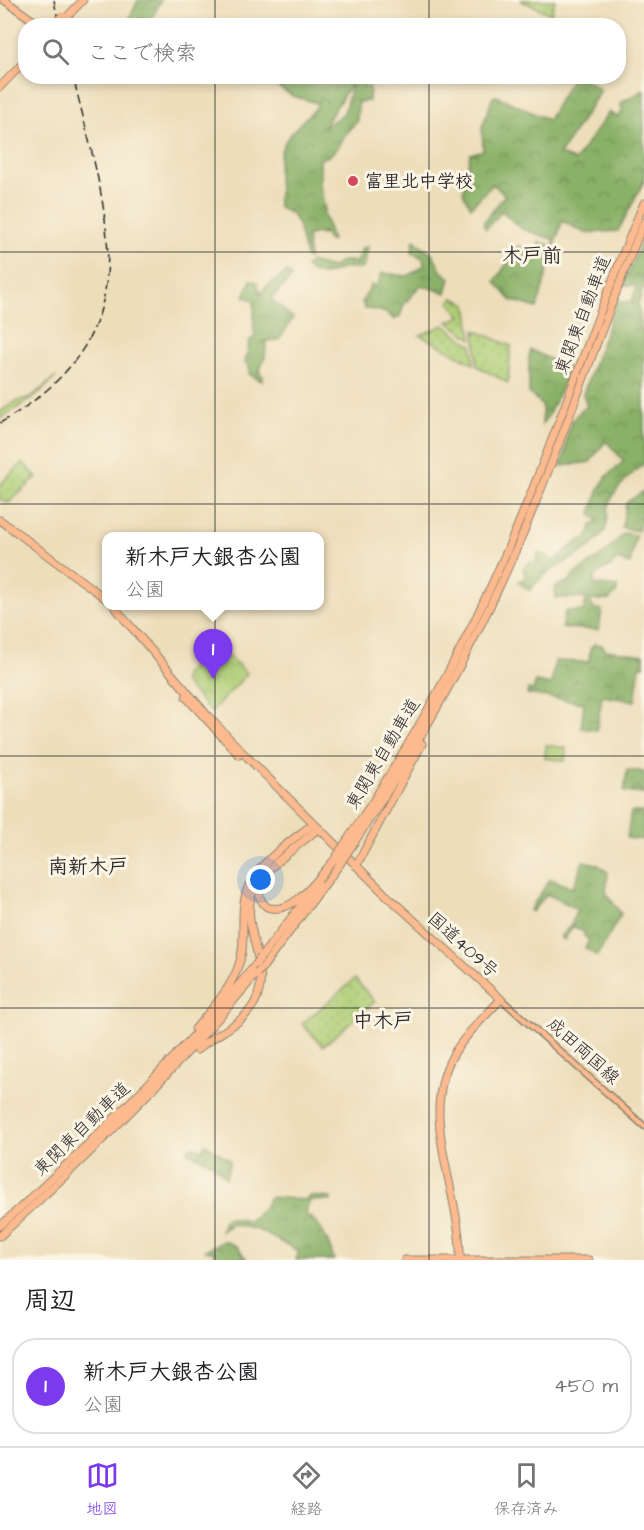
<!DOCTYPE html>
<html lang="ja">
<head>
<meta charset="utf-8">
<style>
  :root { --surface:#fff; --page:#f2f2f2; --text:#202124; --muted:#757577; --line:#e0e0e0; --accent:#7c3aed }
  body { margin:0; font-family:"Architects Daughter","Klee One",sans-serif; background:var(--page); color:var(--text) }
  .you { position:absolute; left:261px; top:880px; width:21px; height:21px; margin:-15px; border:4px solid #fff; border-radius:50%; background:#1a73e8; box-shadow:0 0 0 9px #1a73e833 }
  .badge { display:grid; place-items:center; width:39px; height:39px; border-radius:50%; background:var(--accent); color:#fff; font-size:20px; font-weight:700 }
  .pin { position:absolute; translate:-50% -50px; filter:drop-shadow(0 2px 3px #0008) }
  .pin::after { content:''; position:absolute; top:32px; width:21px; height:18px; background:inherit; clip-path:polygon(0 0,100% 0,50% 100%) }
  .popup { position:absolute; left:102px; top:532px; width:222px; height:78px; box-sizing:border-box; display:grid; place-content:center; border-radius:12px; background:var(--surface); filter:drop-shadow(0 2px 4px #0005); font-size:20px; white-space:nowrap; color:var(--muted) }
  .popup b { font-size:22px; color:var(--text) }
  .popup::after { content:''; position:absolute; left:50%; top:100%; margin-left:-12px; border:12px solid transparent; border-top-color:var(--surface) }
  .list { margin:0; padding:0; list-style:none }
  h2 { display:flex; justify-content:space-between; align-items:center; height:78px; margin:0; padding:0 24px; font-size:26px }
  h2 small { font-size:20px; font-weight:400; color:var(--muted) }
  .list li { display:grid; grid-template-columns:39px 1fr auto; gap:18px; align-items:center; box-sizing:border-box; height:96px; margin:0 12px 12px; padding:0 12px; border:2px solid var(--line); border-radius:24px }
  .list b { display:block; font-size:22px; white-space:nowrap }
  .list p { margin:0; font-size:20px; white-space:nowrap; color:var(--muted) }
  .list em { font-size:20px; font-style:normal; color:var(--muted) }
  .icon { flex:none; width:33px; height:33px; fill:none; stroke:currentColor; stroke-width:2; stroke-linecap:round; stroke-linejoin:round }
  .map { position:relative; flex:none; width:644px; height:1260px; overflow:hidden }
  .search { position:absolute; background:var(--surface); box-shadow:0 3px 9px #0003; left:18px; right:18px; top:18px; height:66px; display:flex; align-items:center; gap:15px; box-sizing:border-box; padding:0 21px; border-radius:24px; color:var(--muted); font-size:22px }
  .sheet { height:186px; background:var(--surface) }
  nav { display:flex; justify-content:space-around; align-items:center; box-sizing:border-box; height:84px; border-top:2px solid var(--line); background:var(--surface); font-size:16px; color:var(--muted) }
  nav a { display:grid; justify-items:center; gap:3px }
  nav .on { color:var(--accent) }
  .map>svg:first-child { display:block }
  .grass { fill:url(#grass-dots); stroke:#6c7c50; stroke-width:1.5 }
  .forest { fill:url(#forest-crowns); stroke:#5a6e49; stroke-width:1.5; fill-rule:evenodd }
  .park { fill:url(#park-crowns); stroke:#6c7c50; stroke-width:1.5 }
  .lines { fill:none; stroke-linecap:round; stroke-linejoin:round }
  .major-casing { stroke:#8c8472; stroke-width:8 }
  .highway-casing { stroke:#8c8472; stroke-width:9 }
  .major { stroke:#fcba8e; stroke-width:5 }
  .highway { stroke:#fcba8e; stroke-width:7 }
  .rail { stroke:#2b2b2b; stroke-width:1.5; stroke-dasharray:9 4.5; stroke-linecap:butt }
  .highway-bridge-casing { stroke:#8c8472; stroke-width:9; stroke-linecap:butt }
  .highway-bridge { stroke:#fcba8e; stroke-width:7 }
  .grid { fill:none; stroke:#2b2b2b; stroke-width:1.5; stroke-opacity:0.55 }
  .poi-dot { fill:#d1495b; stroke:#fcf5e5; stroke-width:2 }
  .labels { text-anchor:middle; dominant-baseline:central; stroke-width:6; stroke-linejoin:round; paint-order:stroke }
  .poi-label { font-size:18px; font-weight:bold; fill:#2b2b2b; stroke:#fcf5e5; text-anchor:start }
  .street-label { font-size:18px; fill:#2b2b2b; stroke:#fcf5e5 }
  .neighbourhood-label { font-size:20px; font-weight:bold; fill:#2b2b2b; stroke:#fcf5e5 }
</style>
</head>
<body>
<div class="map">
<svg width="644" height="1260" viewBox="0 0 644 1260">
  <defs>
    <pattern id="grass-dots" width="8" height="8" patternUnits="userSpaceOnUse" patternTransform="scale(1.5)"><rect width="8" height="8" fill="#aece76"/><path d="M2 2h.1M6 6h.1" fill="none" stroke="#96b166" stroke-width="1.8" stroke-linecap="round"/></pattern>
    <pattern id="forest-crowns" width="20" height="18" patternUnits="userSpaceOnUse" patternTransform="scale(1.5)"><rect width="20" height="18" fill="#8ab167"/><path d="M2 6a3 3 0 1 1 6 0M12 15a3 3 0 1 1 6 0" fill="none" stroke="#719055"/></pattern>
    <pattern id="park-crowns" width="20" height="18" patternUnits="userSpaceOnUse" patternTransform="scale(1.5)"><rect width="20" height="18" fill="#aece76"/><path d="M2 6a3 3 0 1 1 6 0M12 15a3 3 0 1 1 6 0" fill="none" stroke="#96b166"/></pattern>
  </defs>
  <rect width="100%" height="100%" fill="#fcf5e5"/>
  <filter id="ink" filterUnits="userSpaceOnUse"><feTurbulence type="fractalNoise" baseFrequency=".0167" numOctaves="2"/><feDisplacementMap in="SourceGraphic" scale="12" xChannelSelector="R" yChannelSelector="G"/><feConvolveMatrix kernelMatrix="1 2 1 2 8 2 1 2 1" color-interpolation-filters="sRGB"/></filter>
  <filter id="wash" filterUnits="userSpaceOnUse"><feTurbulence type="fractalNoise" baseFrequency=".008" numOctaves="4" result="noise"/><feDisplacementMap in="SourceGraphic" scale="24" xChannelSelector="R" yChannelSelector="G"/><feGaussianBlur stdDeviation="1.35" result="paint"/><feColorMatrix in="noise" values="0 0 0 0 0 0 0 0 0 0 0 0 0 0 0 0 0 1.4 0 .05"/><feComposite in="paint" operator="in"/></filter>
  <g filter="url(#wash)">
    <rect width="100%" height="100%" fill="#eddeba"/>
    <path class="grass" d="M 454,298 L 467,304 L 472,339 L 448,322 L 461,316 L 449,302 Z
      M 444,325 L 472,345 L 474,364 L 420,335 Z
      M 475,330 L 511,346 L 508,383 L 477,366 Z
      M 56,377 L 36,396 L 0,419 L 0,412 L 15,402 L 31,397 Z
      M 23,463 L 37,477 L 9,503 L 0,500 L 0,484 Z
      M 355,979 L 375,1002 L 323,1046 L 302,1024 Z"/>
    <path class="forest" d="M 138,0 L 161,0 L 152,19 L 153,25 L 128,22 Z
      M 573,76 L 581,77 L 601,90 L 560,154 L 575,161 L 609,112 L 617,117 L 623,111 L 620,103 L 644,90 L 644,181 L 618,231 L 585,233 L 562,221 L 537,308 L 511,300 L 495,282 L 518,246 L 536,251 L 539,242 L 553,246 L 555,240 L 520,228 L 502,211 L 486,229 L 483,223 L 505,195 L 493,184 L 471,207 L 463,193 L 470,154 L 483,150 L 482,127 L 493,97 L 497,96 L 548,120 Z
      M 268,77 L 282,77 L 298,83 L 301,78 L 293,77 L 365,77 L 363,88 L 370,86 L 369,101 L 358,102 L 357,122 C 341,132 341,155 320,159 L 320,185 L 325,210 L 323,211 L 332,240 L 329,241 L 323,232 L 322,235 L 316,233 L 307,237 L 309,259 L 306,258 L 298,225 L 292,214 L 278,207 C 277,200 279,195 279,189 C 274,145 287,136 317,107 L 317,103 L 293,96 L 268,81 ZM 352,82 L 344,113 L 323,128 Z
      M 644,236 L 644,288 L 638,304 L 644,341 L 644,464 C 630,475 611,491 608,510 C 607,518 609,525 604,532 C 584,561 546,564 530,591 L 518,582 L 526,577 L 523,569 L 530,562 L 535,564 L 538,553 L 548,556 L 552,562 L 578,541 L 588,538 L 591,526 L 598,521 L 591,513 L 599,489 L 607,476 L 624,461 L 606,441 L 590,462 L 561,466 C 571,440 560,425 587,406 L 583,394 L 616,303 L 632,301 L 637,286 L 623,285 Z
      M 414,240 L 433,254 L 441,271 L 450,278 L 446,293 L 421,285 L 404,304 L 400,316 L 394,320 C 388,311 376,309 365,309 L 362,302 L 371,285 L 377,286 L 382,273 L 408,276 L 424,266 L 423,258 L 412,253 Z
      M 368,247 L 363,268 C 356,270 354,267 348,268 C 329,270 326,283 305,267 L 311,262 L 331,268 L 343,261 L 352,261 L 355,264 L 362,248 Z
      M 287,272 L 292,277 L 271,299 L 293,318 L 279,340 L 266,341 L 265,357 L 259,373 L 263,376 L 262,381 L 249,374 L 249,366 L 245,362 L 250,340 L 255,337 C 252,325 255,314 254,301 L 244,296 L 251,280 L 257,282 L 261,294 L 265,287 Z
      M 531,350 L 570,369 L 548,416 L 542,424 L 542,405 L 529,393 L 529,357 Z
      M 644,491 L 644,508 L 638,531 L 622,528 L 626,503 Z
      M 624,533 L 636,535 L 630,564 L 615,560 L 611,567 C 603,569 594,574 594,584 L 617,587 L 617,592 L 609,600 L 590,600 L 593,608 L 602,610 L 599,630 L 562,628 L 565,611 L 584,611 L 586,598 L 556,598 L 555,587 L 571,580 L 572,576 L 605,553 Z
      M 594,644 L 602,645 L 606,650 L 644,655 L 644,666 L 640,666 L 635,701 L 602,696 L 597,730 L 581,728 L 584,703 L 527,694 L 528,689 L 534,690 L 535,682 L 551,685 L 555,661 L 589,662 L 590,650 Z
      M 627,770 L 644,772 L 644,794 L 624,792 Z
      M 631,812 L 644,812 L 644,840 L 627,838 Z
      M 583,861 L 597,864 L 608,872 L 606,892 L 621,914 L 597,956 L 585,948 L 589,940 L 584,936 L 584,932 L 573,926 L 564,940 L 560,937 L 571,925 L 577,909 L 547,894 L 532,912 L 530,910 L 550,879 L 573,888 Z
      M 205,1144 L 230,1160 L 226,1178 L 212,1163 L 187,1152 L 190,1146 L 202,1150 Z
      M 310,1196 L 331,1198 L 331,1201 L 310,1200 L 305,1214 C 320,1221 329,1243 334,1260 L 296,1260 L 299,1251 L 258,1230 L 232,1224 L 221,1231 L 224,1221 L 228,1218 L 249,1221 L 264,1208 L 270,1197 L 306,1200 Z
      M 224,1241 L 237,1246 L 247,1260 L 222,1260 L 220,1257 L 219,1260 L 215,1260 L 215,1252 L 205,1250 Z"/>
    <path class="park" d="M 520,0 L 555,0 L 551,14 Z
      M 223,650 L 247,674 L 211,712 L 184,683 L 184,675 L 207,652 L 218,654 Z
      M 546,745 L 566,748 L 565,761 L 545,758 Z"/>
  </g>
  <g filter="url(#ink)">
    <g class="lines">
      <g class="major-casing">
        <path id="major" d="M 501,999 L 644,1126"/>
      </g>
      <g class="highway-casing">
        <path id="highway" d="M 4,0 L 41,26
          M 64,20 L 83,0
          M 0,87 L 26,60
          M 0,520 L 106,599
          M 114,606 L 129,625
          M 127,622 L 208,716 L 247,757 L 384,893 L 501,999 C 485,1017 465,1034 453,1055 C 417,1118 462,1193 460,1260
          M 186,697 L 239,755
          M 344,845 C 418,737 480,620 529,498 C 569,400 602,300 644,203
          M 349,850 C 413,756 469,656 515,552 C 562,444 599,331 644,222
          M 356,866 L 422,744
          M 264,879 C 258,889 257,899 267,907 C 294,917 320,875 335,859
          M 261,957 L 318,883
          M 263,967 L 340,864
          M 195,1029 C 214,1006 238,982 242,951 C 245,928 239,904 250,883 C 263,859 294,839 314,823
          M 197,1050 C 214,1034 241,1026 254,1004 C 276,965 233,922 257,883 C 264,870 305,840 319,828
          M 0,1226 C 91,1144 178,1059 256,964
          M 0,1236 C 92,1153 178,1068 257,973
          M 405,1260 L 589,1260"/>
      </g>
      <use href="#major" class="major"/>
      <use href="#highway" class="highway"/>
      <path class="rail" d="M 54,0 L 59,26
        M 0,423 C 155,333 107,219 73,76"/>
      <g class="highway-bridge-casing">
        <path id="highway-bridge" d="M 56,22 L 62,16
          M 335,859 L 344,845
          M 340,864 L 349,850
          M 256,964 L 261,957
          M 257,973 L 263,967"/>
      </g>
      <use href="#highway-bridge" class="highway-bridge"/>
    </g>
  </g>
  <path class="grid" d="M 215,0 L 215,26M 429,0 L 429,26M 215,76 L 215,1260M 429,76 L 429,1260M 0,252 L 644,252M 0,504 L 644,504M 0,756 L 644,756M 0,1008 L 644,1008"/>
  <circle class="poi-dot" cx="353" cy="181" r="6"/>
  <g class="labels">
    <g class="poi-label">
      <text x="365" y="181">富里北中学校</text>
    </g>
    <g class="street-label">
      <text transform="translate(583 315) rotate(-69)">東関東自動車道</text>
      <text transform="translate(383 754) rotate(-59)">東関東自動車道</text>
      <text transform="translate(463 945) rotate(42)">国道409号</text>
      <text transform="translate(583 1051) rotate(42)">成田両国線</text>
      <text transform="translate(82 1129) rotate(-44)">東関東自動車道</text>
    </g>
    <g class="neighbourhood-label">
      <text x="532" y="256">木戸前</text>
      <text x="88" y="867">南新木戸</text>
      <text x="383" y="1021">中木戸</text>
    </g>
  </g>
</svg>
<div class="you"></div>
<div class="pin badge" style="left:213px;top:679px">1</div>
<div class="popup"><b>新木戸大銀杏公園</b>公園</div>
<div class="search"><svg class="icon" aria-label="search" viewBox="0 0 24 24"><circle cx="10" cy="10" r="6"/><path d="M15 15l6 6"/></svg>ここで検索</div>
</div>
<section class="sheet">
<h2>周辺<small></small></h2>
<ul class="list">
<li><span class="badge">1</span><div><b>新木戸大銀杏公園</b><p>公園</p></div><em>450 m</em></li>
</ul>
</section>
<nav>
<a class="on"><svg class="icon" aria-label="map" viewBox="0 0 24 24"><path d="M3 6l6-2 6 2 6-2v14l-6 2-6-2-6 2zM9 4v14M15 6v14"/></svg>地図</a>
<a><svg class="icon" aria-label="directions" viewBox="0 0 24 24"><path d="M12 3l9 9-9 9-9-9zM9 14v-3h6M13 9l2 2-2 2"/></svg>経路</a>
<a><svg class="icon" aria-label="saved" viewBox="0 0 24 24"><path d="M7 4h10v16l-5-4-5 4z"/></svg>保存済み</a>
</nav>
</body>
</html>
